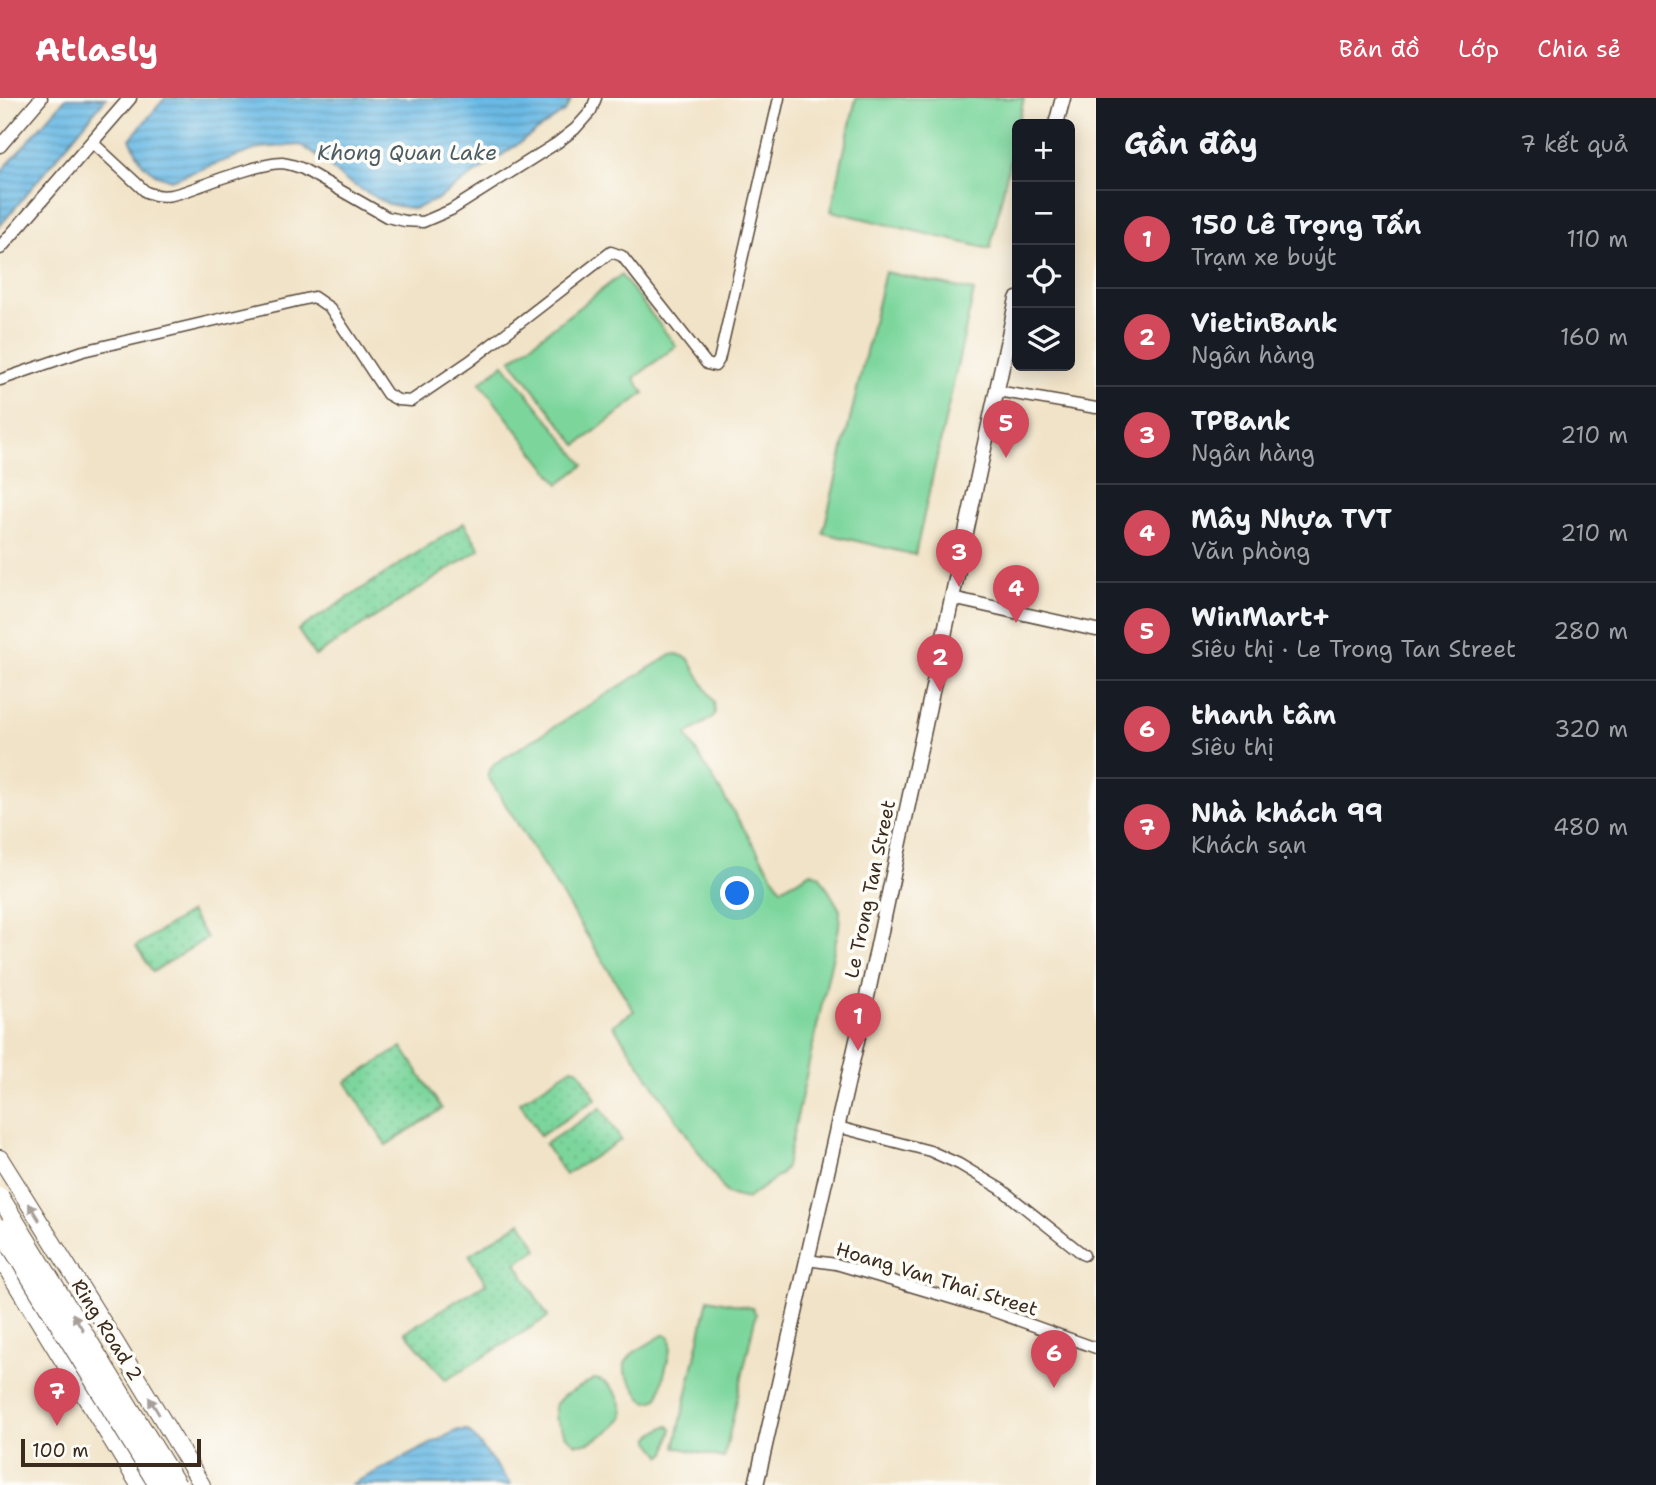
<!DOCTYPE html>
<html lang="vi">
<head>
<meta charset="utf-8">
<style>
  :root { --surface:#171b24; --page:#242831; --text:#f1f3f6; --muted:#9ea1a6; --line:#363941; --accent:#d1495b }
  body { margin:0; font-family:"Shantell Sans",sans-serif; background:var(--page); color:var(--text) }
  .controls { position:absolute; right:21px; top:21px; display:grid; overflow:hidden; border-radius:10px; box-shadow:0 4px 18px #0003 }
  .controls button { width:63px; height:63px; display:grid; place-items:center; padding:0; border:0; border-bottom:2px solid var(--line); background:var(--surface); color:var(--text); font:35px sans-serif }
  .scale { position:absolute; left:21px; bottom:18px; width:180px; box-sizing:border-box; padding-left:7px; border:4px solid #3b2a1e; border-top:0; font-size:19px; line-height:24px; white-space:nowrap; color:#3b2a1e; -webkit-text-stroke:5px #fdfcf7; paint-order:stroke }
  .you { position:absolute; left:738px; top:796px; width:24px; height:24px; margin:-18px; border:5px solid #fff; border-radius:50%; background:#1a73e8; box-shadow:0 0 0 10px #1a73e833 }
  .badge { display:grid; place-items:center; width:46px; height:46px; border-radius:50%; background:var(--accent); color:#fff; font-size:23px; font-weight:700 }
  .pin { position:absolute; translate:-50% -58px; filter:drop-shadow(0 2px 4px #0008) }
  .pin::after { content:''; position:absolute; top:37px; width:24px; height:21px; background:inherit; clip-path:polygon(0 0,100% 0,50% 100%) }
  .list { margin:0; padding:0; list-style:none }
  h2 { display:flex; justify-content:space-between; align-items:center; height:91px; margin:0; padding:0 28px; font-size:30px }
  h2 small { font-size:23px; font-weight:400; color:var(--muted) }
  .list li { display:grid; grid-template-columns:46px 1fr auto; gap:21px; align-items:center; box-sizing:border-box; height:98px; padding:0 28px; border-top:2px solid var(--line) }
  .list b { display:block; font-size:26px; white-space:nowrap }
  .list p { margin:0; font-size:23px; white-space:nowrap; color:var(--muted) }
  .list em { font-size:23px; font-style:normal; color:var(--muted) }
  .icon { flex:none; width:38px; height:38px; fill:none; stroke:currentColor; stroke-width:2; stroke-linecap:round; stroke-linejoin:round }
  .map { position:relative; flex:none; width:1096px; height:1387px; overflow:hidden }
  header { display:flex; align-items:center; gap:42px; box-sizing:border-box; height:98px; padding:0 35px; background:var(--accent); color:#fff }
  header strong { font-size:33px }
  nav { display:flex; gap:38px; margin-inline-start:auto; font-size:24px }
  main { display:flex }
  aside { flex:1; background:var(--surface) }
  .map>svg:first-child { display:block }
  .grass { fill:#7cd69c; stroke:#5c805d; stroke-width:2 }
  .park { fill:url(#park-dots); stroke:#5c805d; stroke-width:2 }
  .water { fill:url(#water-rules); stroke:#527282; stroke-width:2 }
  .lines { fill:none; stroke-linecap:round; stroke-linejoin:round }
  .minor-casing { stroke:#564637; stroke-width:13 }
  .tertiary-casing { stroke:#564637; stroke-width:15 }
  .secondary-casing { stroke:#564637; stroke-width:17 }
  .primary-casing { stroke:#564637; stroke-width:18 }
  .minor { stroke:#fff; stroke-width:10 }
  .tertiary { stroke:#fff; stroke-width:12 }
  .secondary { stroke:#fff; stroke-width:14 }
  .primary { stroke:#fff; stroke-width:16 }
  .trunk-bridge-casing { stroke:#564637; stroke-width:20; stroke-linecap:butt }
  .trunk-bridge { stroke:#fff; stroke-width:18 }
  .oneway { fill:#a79f9a }
  .labels { text-anchor:middle; dominant-baseline:central; stroke-width:7; stroke-linejoin:round; paint-order:stroke }
  .street-label { font-size:19px; fill:#3b2a1e; stroke:#fdfcf7 }
  .water-label { font-size:21px; font-style:italic; fill:#4b5c64; stroke:#fdfcf7 }
</style>
</head>
<body>
<header>
<strong>Atlasly</strong>
<nav><a>Bản đồ</a><a>Lớp</a><a>Chia sẻ</a></nav>
</header>
<main>
<div class="map">
<svg width="1096" height="1387" viewBox="0 0 1096 1387">
  <defs>
    <pattern id="park-dots" width="8" height="8" patternUnits="userSpaceOnUse" patternTransform="scale(1.75)"><rect width="8" height="8" fill="#7cd69c"/><path d="M2 2h.1M6 6h.1" fill="none" stroke="#6cb886" stroke-width="1.8" stroke-linecap="round"/></pattern>
    <pattern id="water-rules" width="6" height="5" patternUnits="userSpaceOnUse" patternTransform="scale(1.75)"><rect width="6" height="5" fill="#6abae5"/><path d="M0 2.5h6" fill="none" stroke="#5897b9"/></pattern>
  </defs>
  <rect width="100%" height="100%" fill="#fdfcf7"/>
  <filter id="ink" filterUnits="userSpaceOnUse"><feTurbulence type="fractalNoise" baseFrequency=".0143" numOctaves="2"/><feDisplacementMap in="SourceGraphic" scale="14" xChannelSelector="R" yChannelSelector="G"/><feConvolveMatrix kernelMatrix="1 2 1 2 8 2 1 2 1" color-interpolation-filters="sRGB"/></filter>
  <filter id="wash" filterUnits="userSpaceOnUse"><feTurbulence type="fractalNoise" baseFrequency=".00686" numOctaves="4" result="noise"/><feDisplacementMap in="SourceGraphic" scale="28" xChannelSelector="R" yChannelSelector="G"/><feGaussianBlur stdDeviation="1.57" result="paint"/><feColorMatrix in="noise" values="0 0 0 0 0 0 0 0 0 0 0 0 0 0 0 0 0 1.4 0 .05"/><feComposite in="paint" operator="in"/></filter>
  <g filter="url(#wash)">
    <rect width="100%" height="100%" fill="#f1e3c7"/>
    <path class="grass" d="M 856,0 L 1024,0 L 990,151 L 831,113 Z
      M 885,174 L 974,193 L 915,457 L 823,435 Z
      M 621,177 L 676,248 L 634,280 L 644,295 L 577,347 L 511,262 Z
      M 504,266 L 584,367 L 559,386 L 480,285 Z
      M 677,556 L 688,560 L 714,604 L 715,615 L 713,619 L 686,637 L 781,791 L 812,774 L 820,778 L 840,812 L 839,829 L 786,1069 L 781,1076 L 747,1101 L 727,1096 L 613,927 L 634,913 L 487,677 L 494,666 L 646,572 L 671,557 Z
      M 708,1201 L 752,1210 L 756,1216 L 724,1360 L 675,1349 Z
      M 663,1237 L 667,1237 L 670,1239 L 671,1248 L 659,1298 L 656,1302 L 648,1304 L 642,1301 L 625,1275 L 625,1265 L 633,1255 Z
      M 594,1281 C 611,1282 622,1301 623,1317 C 617,1331 591,1347 576,1346 L 566,1338 L 555,1320 L 555,1307 L 563,1298 Z
      M 668,1327 L 672,1331 L 666,1355 L 662,1358 L 650,1343 L 650,1339 L 655,1335 Z"/>
    <path class="park" d="M 464,425 L 480,451 L 315,558 L 298,532 Z
      M 190,814 L 207,840 L 153,874 L 136,848 Z
      M 402,949 L 442,1011 L 386,1047 L 346,984 Z
      M 572,970 L 579,972 L 596,1001 L 540,1038 L 520,1004 Z
      M 601,1010 L 621,1042 L 565,1077 L 545,1046 Z
      M 521,1124 L 538,1151 L 516,1165 L 548,1219 L 446,1282 L 405,1234 L 486,1185 L 469,1157 Z"/>
    <path class="water" d="M 66,0 L 106,0 L 0,128 L 0,75 Z
      M 165,0 L 572,0 L 565,13 L 534,35 L 436,102 L 414,111 L 388,106 L 346,83 L 322,62 L 301,47 L 260,50 L 171,82 L 155,76 L 142,65 L 130,41 Z
      M 458,1332 L 467,1332 L 473,1338 L 511,1387 L 350,1387 Z"/>
  </g>
  <g filter="url(#ink)">
    <g class="lines">
      <g class="minor-casing">
        <path id="minor" d="M 92,44 L 146,94 C 166,103 183,94 203,87 C 221,80 265,65 282,65 C 290,66 296,68 303,71 L 387,119 L 405,123 L 423,124 L 451,112 L 557,45 L 575,31 L 591,13 L 596,0
          M 0,282 L 83,253 L 314,199 L 330,210 L 387,296 L 398,302 L 411,303 L 470,263 L 611,154 L 622,158 L 707,266 L 715,268 L 719,262 L 779,0
          M 997,293 L 1096,310
          M 838,1029 L 930,1053 L 959,1066 L 1001,1091 L 1084,1157
          M 807,1162 L 836,1166 L 984,1210 L 1096,1250"/>
      </g>
      <g class="tertiary-casing">
        <path id="tertiary" d="M 0,48 L 41,0
          M 0,150 L 130,0
          M 952,500 L 1096,532"/>
      </g>
      <g class="secondary-casing">
        <path id="secondary" d="M 1056,26 L 1063,0
          M 756,1387 L 868,894 L 984,350 L 1017,201"/>
      </g>
      <g class="primary-casing">
        <path id="primary" d="M 0,1060 L 116,1245 L 202,1387
          M 0,1160 L 139,1387"/>
      </g>
      <use href="#minor" class="minor"/>
      <use href="#tertiary" class="tertiary"/>
      <use href="#secondary" class="secondary"/>
      <use href="#primary" class="primary"/>
      <g class="trunk-bridge-casing">
        <path id="trunk-bridge" d="M 0,1099 L 177,1387
          M 0,1130 L 158,1387"/>
      </g>
      <use href="#trunk-bridge" class="trunk-bridge"/>
    </g>
    <defs><path id="oneway-solid" d="M-6-.8H1V-3.2L6.5 0L1 3.2V.8H-6Z" transform="scale(1.75)"/></defs>
    <g class="oneway">
      <use href="#oneway-solid" transform="translate(34 1114) rotate(-122)"/>
      <use href="#oneway-solid" transform="translate(78 1224) rotate(-122)"/>
      <use href="#oneway-solid" transform="translate(154 1308) rotate(-121)"/>
    </g>
  </g>
  <g class="labels">
    <g class="street-label">
      <text transform="translate(870 791) rotate(-78)">Le Trong Tan Street</text>
      <text transform="translate(937 1181) rotate(17)">Hoang Van Thai Street</text>
      <text transform="translate(107 1232) rotate(58)">Ring Road 2</text>
    </g>
    <g class="water-label">
      <text x="407" y="55">Khong Quan Lake</text>
    </g>
  </g>
</svg>
<div class="controls">
<button>+</button>
<button>−</button>
<button><svg class="icon" aria-label="locate" viewBox="0 0 24 24"><circle cx="12" cy="12" r="6"/><path d="M12 2v4M12 18v4M2 12h4M18 12h4"/></svg></button>
<button><svg class="icon" aria-label="layers" viewBox="0 0 24 24"><path d="M12 4l9 5-9 5-9-5zM3 14l9 5 9-5"/></svg></button>
</div>
<div class="scale">100 m</div>
<div class="you"></div>
<div class="pin badge" style="left:858px;top:953px">1</div>
<div class="pin badge" style="left:940px;top:594px">2</div>
<div class="pin badge" style="left:959px;top:489px">3</div>
<div class="pin badge" style="left:1016px;top:525px">4</div>
<div class="pin badge" style="left:1006px;top:360px">5</div>
<div class="pin badge" style="left:1054px;top:1290px">6</div>
<div class="pin badge" style="left:57px;top:1328px">7</div>
</div>
<aside>
<h2>Gần đây<small>7 kết quả</small></h2>
<ul class="list">
<li><span class="badge">1</span><div><b>150 Lê Trọng Tấn</b><p>Trạm xe buýt</p></div><em>110 m</em></li>
<li><span class="badge">2</span><div><b>VietinBank</b><p>Ngân hàng</p></div><em>160 m</em></li>
<li><span class="badge">3</span><div><b>TPBank</b><p>Ngân hàng</p></div><em>210 m</em></li>
<li><span class="badge">4</span><div><b>Mây Nhựa TVT</b><p>Văn phòng</p></div><em>210 m</em></li>
<li><span class="badge">5</span><div><b>WinMart+</b><p>Siêu thị · Le Trong Tan Street</p></div><em>280 m</em></li>
<li><span class="badge">6</span><div><b>thanh tâm</b><p>Siêu thị</p></div><em>320 m</em></li>
<li><span class="badge">7</span><div><b>Nhà khách 99</b><p>Khách sạn</p></div><em>480 m</em></li>
</ul>
</aside>
</main>
</body>
</html>
